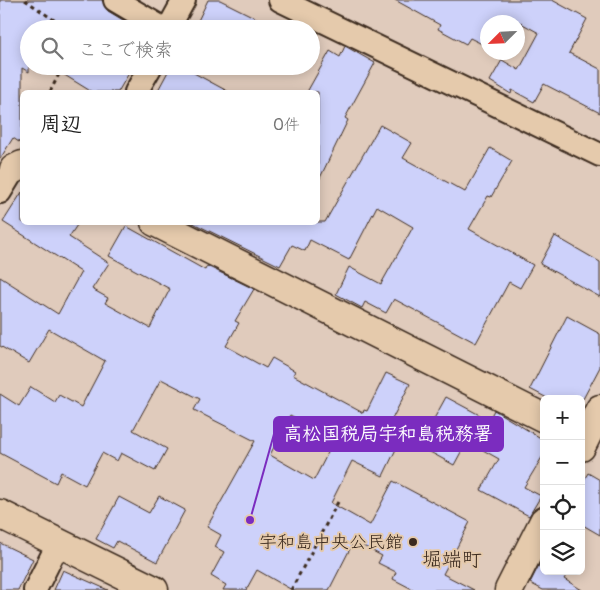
<!DOCTYPE html>
<html lang="ja">
<head>
<meta charset="utf-8">
<style>
  :root { --surface:#fff; --page:#f6f6f6; --text:#222; --muted:#767676; --line:#e0e0e0 }
  body { margin:0; font-family:Pangolin,"Klee One",sans-serif; background:var(--page); color:var(--text) }
  .controls { position:absolute; right:15px; bottom:15px; display:grid; overflow:hidden; border-radius:8px; box-shadow:0 2px 12px #0003 }
  .controls button { width:45px; height:45px; display:grid; place-items:center; padding:0; border:0; border-bottom:1px solid var(--line); background:var(--surface); color:var(--text); font:25px sans-serif }
  .compass { position:absolute; left:480px; top:15px; width:45px; height:45px; border-radius:50%; background:var(--surface); box-shadow:0 2px 12px #0003; rotate:246deg }
  .list { margin:0; padding:0; list-style:none }
  h2 { display:flex; justify-content:space-between; align-items:center; height:65px; margin:0; padding:0 20px; font-size:21px }
  h2 small { font-size:16px; font-weight:400; color:var(--muted) }
  .icon { flex:none; width:28px; height:28px; fill:none; stroke:currentColor; stroke-width:2; stroke-linecap:round; stroke-linejoin:round }
  .map { position:relative; flex:none; width:600px; height:590px; overflow:hidden }
  .search { position:absolute; background:var(--surface); box-shadow:0 2px 12px #0003; left:20px; top:20px; width:300px; height:55px; display:flex; align-items:center; gap:12px; box-sizing:border-box; padding:0 18px; border-radius:28px; color:var(--muted); font-size:19px }
  .panel { position:absolute; background:var(--surface); box-shadow:0 2px 12px #0003; left:20px; top:90px; width:300px; height:135px; border-radius:8px }
  .map>svg:first-child { display:block }
  .building { fill:#cdd1fa; stroke:#3b2a1e; fill-rule:evenodd }
  .lines { fill:none; stroke-linecap:round; stroke-linejoin:round }
  .minor-casing { stroke:#3b2a1e; stroke-width:26 }
  .tertiary-casing { stroke:#3b2a1e; stroke-width:31 }
  .path { stroke:#3b2a1e; stroke-width:3; stroke-dasharray:4 4; stroke-linecap:butt }
  .minor { stroke:#e5caac; stroke-width:22 }
  .tertiary { stroke:#e5caac; stroke-width:28 }
  .poi-dot { fill:#3b2a1e; stroke:#e5caac; stroke-width:2 }
  .labels { text-anchor:middle; dominant-baseline:central; stroke-width:4; stroke-linejoin:round; paint-order:stroke }
  .poi-label { font-size:18px; fill:#3b2a1e; stroke:#e5caac; text-anchor:end }
  .quarter-label { font-size:20px; fill:#3b2a1e; stroke:#e5caac }
  .leader { fill:none; stroke:#7b2cbf; stroke-width:2 }
  .callout-dot { fill:#7b2cbf; stroke:#e5caac; stroke-width:2 }
  .callout { fill:#7b2cbf; stroke:#7b2cbf; stroke-width:2 }
  .callout-label { font-size:19px; text-anchor:middle; font-weight:bold; fill:#fff }
</style>
</head>
<body>
<div class="map">
<svg width="600" height="590" viewBox="0 0 600 590">
  <rect width="100%" height="100%" fill="#e0cbbc"/>
  <filter id="ink" filterUnits="userSpaceOnUse"><feTurbulence type="fractalNoise" baseFrequency=".02" numOctaves="2"/><feDisplacementMap in="SourceGraphic" scale="10" xChannelSelector="R" yChannelSelector="G"/><feConvolveMatrix kernelMatrix="1 2 1 2 8 2 1 2 1" color-interpolation-filters="sRGB"/></filter>
  <g filter="url(#ink)">
    <path class="building" d="M 0,0 L 102,0 L 108,11 L 138,29 L 29,29 L 29,72 L 22,68 L 22,144 L 13,138 L 0,159 Z
      M 208,0 L 220,0 L 278,29 L 194,29 Z
      M 395,0 L 552,0 L 587,19 L 569,53 L 600,69 L 600,113 L 544,84 L 534,102 L 512,90 L 511,94 L 490,81 L 502,60 L 519,70 L 539,33 L 519,22 L 488,22 L 488,47 L 470,38 L 466,44 L 438,29 L 440,25 Z
      M 345,46 L 375,63 L 345,118 L 348,120 L 318,182 L 318,92 L 307,92 L 330,51 L 340,57 Z
      M 50,66 L 118,66 L 129,73 L 118,92 L 92,92 Z
      M 171,66 L 181,66 L 229,92 L 157,92 Z
      M 380,125 L 412,143 L 403,158 L 465,192 L 490,148 L 512,161 L 491,197 L 488,196 L 469,229 L 533,265 L 520,288 L 509,282 L 476,343 L 394,299 L 386,313 L 365,302 L 362,308 L 336,294 L 349,267 L 381,284 L 413,227 L 377,206 L 349,260 L 310,240 L 305,251 L 292,245 L 280,266 L 191,222 L 325,222 Z
      M 22,192 L 22,222 L 79,222 L 69,237 L 109,263 L 92,289 L 108,298 L 105,303 L 150,328 L 170,289 L 109,256 L 126,226 L 205,270 L 207,266 L 254,289 L 235,321 L 239,323 L 226,346 L 266,368 L 272,358 L 295,371 L 293,375 L 363,413 L 364,410 L 367,411 L 386,373 L 410,384 L 390,423 L 414,435 L 407,449 L 398,445 L 383,476 L 352,461 L 331,503 L 370,525 L 393,481 L 470,522 L 443,574 L 474,590 L 414,590 L 393,579 L 396,572 L 378,563 L 382,556 L 354,541 L 329,590 L 292,590 L 257,570 L 246,590 L 223,590 L 226,585 L 211,576 L 224,552 L 215,547 L 221,535 L 207,527 L 255,441 L 194,410 L 200,399 L 161,379 L 133,430 L 167,449 L 155,471 L 121,453 L 117,461 L 102,453 L 85,485 L 61,472 L 56,483 L 0,453 L 0,394 L 19,406 L 31,387 L 55,402 L 59,395 L 81,407 L 105,361 L 49,329 L 29,363 L 0,346 L 0,277 L 58,314 L 81,272 L 3,222 ZM 290,415 L 335,439 L 314,480 L 270,455 Z
      M 555,236 L 600,262 L 600,297 L 540,264 Z
      M 567,316 L 600,334 L 600,367 L 583,399 L 549,399 L 530,389 Z
      M 446,397 L 489,420 L 494,410 L 544,440 L 544,454 L 524,487 L 541,496 L 529,516 L 481,490 L 499,459 L 467,441 L 454,465 L 419,446 Z
      M 588,473 L 600,480 L 600,535 L 581,524 L 581,485 Z
      M 159,496 L 185,510 L 157,562 L 117,541 L 113,548 L 96,539 L 119,497 L 149,513 Z
      M 0,543 L 33,559 L 18,590 L 0,590 Z
      M 539,565 L 544,567 L 544,571 L 569,571 L 564,579 L 582,590 L 543,590 L 530,583 Z
      M 63,570 L 108,590 L 54,590 Z"/>
    <g class="lines">
      <g class="minor-casing">
        <path id="minor" d="M 115,0 L 164,29
          M 280,0 L 600,155
          M 168,29 L 184,0
          M 136,92 L 151,66
          M 0,192 L 14,169
          M 35,590 L 59,542"/>
      </g>
      <g class="tertiary-casing">
        <path id="tertiary" d="M 14,169 L 22,165
          M 155,222 L 544,418
          M 581,447 L 600,409
          M 0,514 L 154,590
          M 509,590 L 544,521"/>
      </g>
      <path class="path" d="M 25,0 L 67,29
        M 50,92 L 63,66
        M 291,590 L 338,502"/>
      <use href="#minor" class="minor"/>
      <use href="#tertiary" class="tertiary"/>
    </g>
  </g>
  <circle class="poi-dot" cx="413" cy="542" r="5"/>
  <g class="labels">
    <g class="poi-label">
      <text x="403" y="542">宇和島中央公民館</text>
    </g>
    <g class="quarter-label">
      <text x="452" y="559">堀端町</text>
    </g>
  </g>
  <path class="leader" d="M250 520L274 434"/>
  <circle class="callout-dot" cx="250" cy="520" r="5"/>
  <rect class="callout" x="274" y="417" width="229" height="34" rx="5"/>
  <g class="callout-label">
    <text x="388" y="440">高松国税局宇和島税務署</text>
  </g>
</svg>
<div class="controls">
<button>+</button>
<button>−</button>
<button><svg class="icon" aria-label="locate" viewBox="0 0 24 24"><circle cx="12" cy="12" r="6"/><path d="M12 2v4M12 18v4M2 12h4M18 12h4"/></svg></button>
<button><svg class="icon" aria-label="layers" viewBox="0 0 24 24"><path d="M12 4l9 5-9 5-9-5zM3 14l9 5 9-5"/></svg></button>
</div>
<svg class="compass" viewBox="-18 -18 36 36"><path d="M0-13l5 13h-10z" fill="#e53935"/><path d="M0 13l5-13h-10z" fill="#767676"/></svg>
<div class="search"><svg class="icon" aria-label="search" viewBox="0 0 24 24"><circle cx="10" cy="10" r="6"/><path d="M15 15l6 6"/></svg>ここで検索</div>
<section class="panel">
<h2>周辺<small>0件</small></h2>
<ul class="list">
</ul>
</section>
</div>
</body>
</html>
